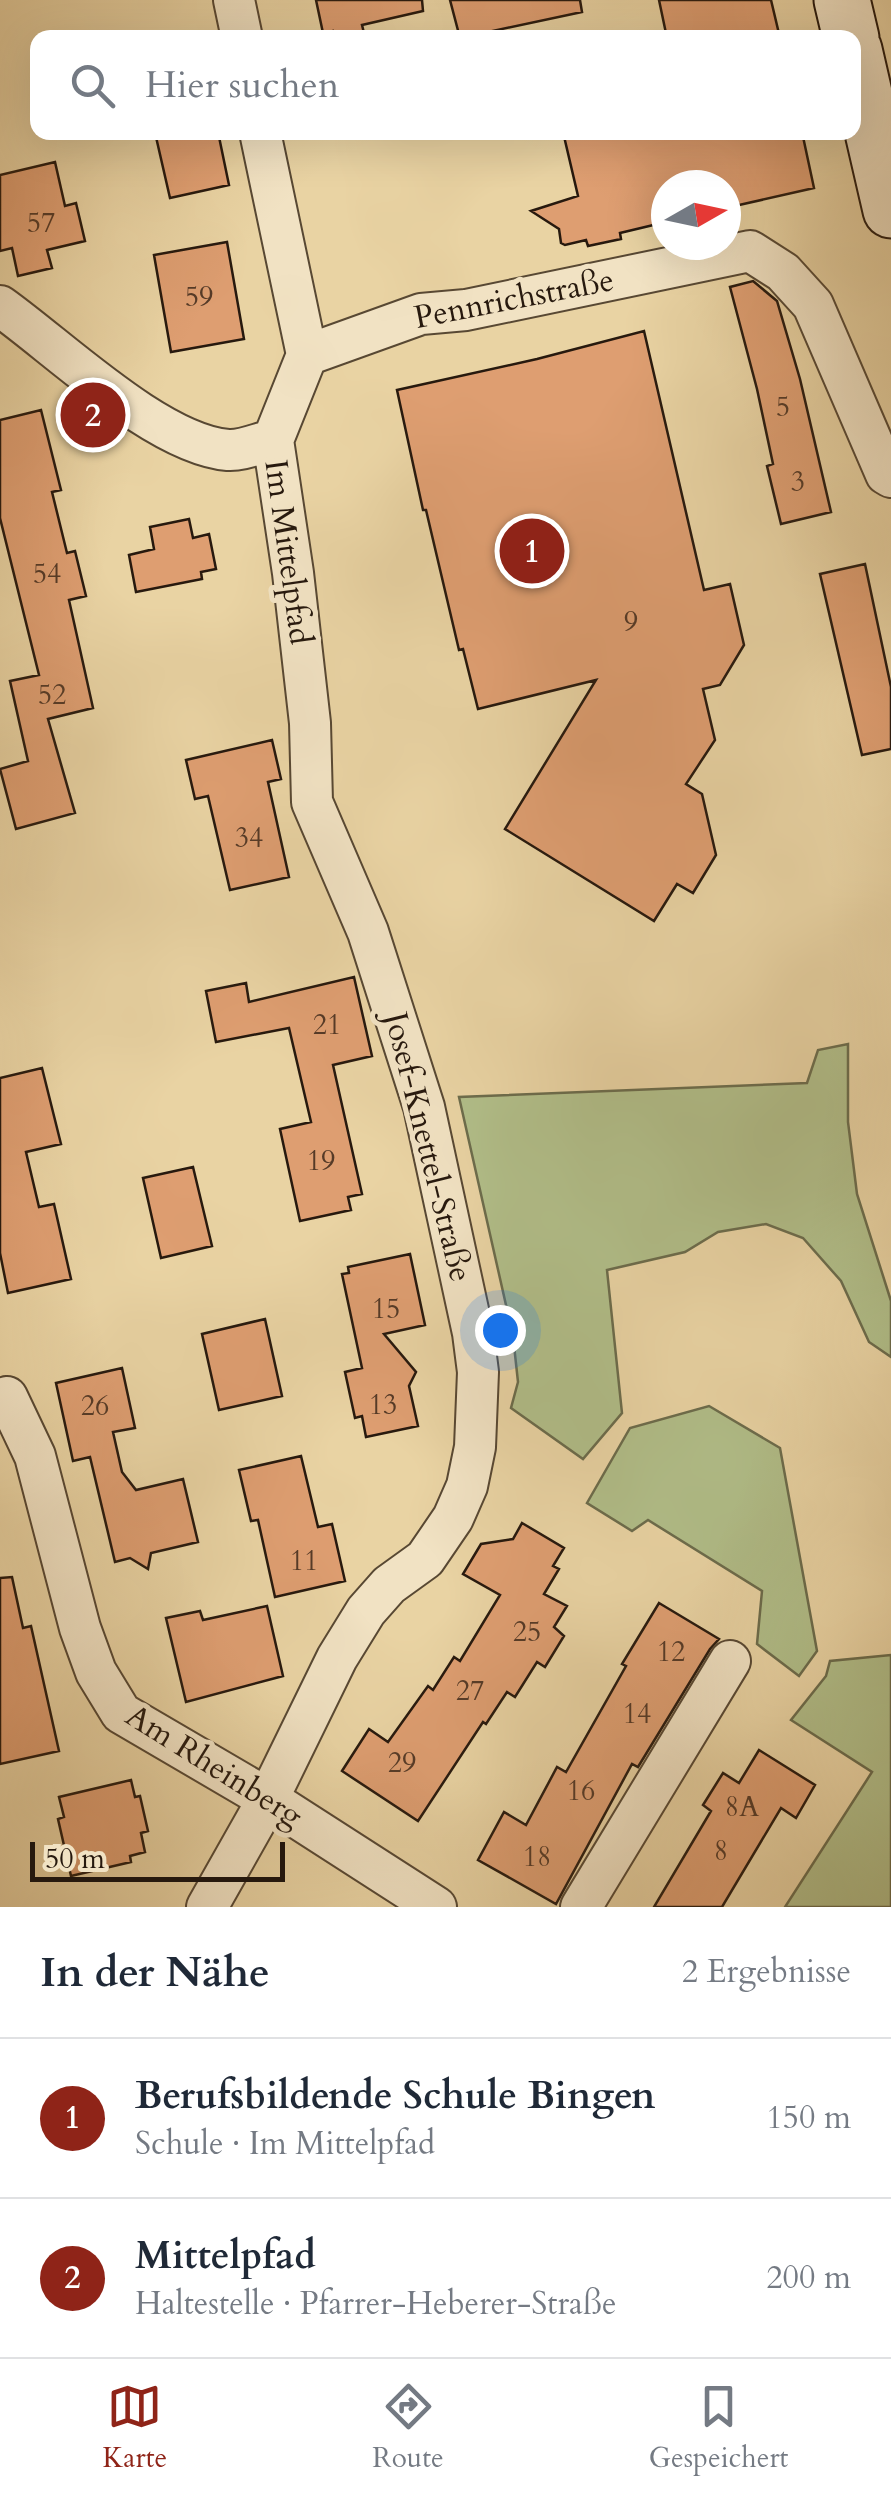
<!DOCTYPE html>
<html lang="de">
<head>
<meta charset="utf-8">
<style>
  :root { --surface:#fff; --page:#f2f2f3; --text:#1f2937; --muted:#747a83; --line:#e0e1e3; --accent:#8f2418 }
  body { margin:0; font-family:Cardo,serif; background:var(--page); color:var(--text) }
  .compass { position:absolute; left:651px; top:170px; width:90px; height:90px; border-radius:50%; background:var(--surface); box-shadow:0 10px 40px #0002; rotate:81deg }
  .scale { position:absolute; left:30px; bottom:25px; width:255px; box-sizing:border-box; padding-left:10px; border:5px solid #27190e; border-top:0; font-size:28px; line-height:35px; white-space:nowrap; color:#27190e; -webkit-text-stroke:8px #f1e2c3; paint-order:stroke }
  .you { position:absolute; left:500px; top:1330px; width:35px; height:35px; margin:-25px; border:8px solid #fff; border-radius:50%; background:#1a73e8; box-shadow:0 0 0 15px #1a73e833 }
  .badge { display:grid; place-items:center; width:65px; height:65px; border-radius:50%; background:var(--accent); color:#fff; font-size:32px; font-weight:700 }
  .pin { position:absolute; translate:-50% -50%; border:5px solid #fff; box-shadow:0 2px 10px #0006 }
  .list { margin:0; padding:0; list-style:none }
  h2 { display:flex; justify-content:space-between; align-items:center; height:130px; margin:0; padding:0 40px; font-size:42px }
  h2 small { font-size:32px; font-weight:400; color:var(--muted) }
  .list li { display:grid; grid-template-columns:65px 1fr auto; gap:30px; align-items:center; box-sizing:border-box; height:160px; padding:0 40px; border-top:2px solid var(--line) }
  .list b { display:block; font-size:38px; white-space:nowrap }
  .list p { margin:0; font-size:32px; white-space:nowrap; color:var(--muted) }
  .list em { font-size:32px; font-style:normal; color:var(--muted) }
  .icon { flex:none; width:55px; height:55px; fill:none; stroke:currentColor; stroke-width:2; stroke-linecap:round; stroke-linejoin:round }
  .map { position:relative; flex:none; width:891px; height:1907px; overflow:hidden }
  .search { position:absolute; background:var(--surface); box-shadow:0 10px 40px #0002; left:30px; right:30px; top:30px; height:110px; display:flex; align-items:center; gap:25px; box-sizing:border-box; padding:0 35px; border-radius:20px; color:var(--muted); font-size:38px }
  .sheet { height:450px; background:var(--surface) }
  nav { display:flex; justify-content:space-around; align-items:center; box-sizing:border-box; height:140px; border-top:2px solid var(--line); background:var(--surface); font-size:28px; color:var(--muted) }
  nav a { display:grid; justify-items:center; gap:5px }
  nav .on { color:var(--accent) }
  .map>svg:first-child { display:block }
  .green { fill:#b1be89; stroke:#6c6c4c; stroke-width:2.5 }
  .building { fill:#de9e71; stroke:#27190e; stroke-width:2.5 }
  .lines { fill:none; stroke-linecap:round; stroke-linejoin:round }
  .minor-casing { stroke:#584833; stroke-width:44 }
  .secondary-casing { stroke:#27190e; stroke-width:59 }
  .minor { stroke:#f1e2c3; stroke-width:40 }
  .secondary { stroke:#f1e2c3; stroke-width:55 }
  .labels { text-anchor:middle; dominant-baseline:central; stroke-width:10; stroke-linejoin:round; paint-order:stroke }
  .number-label { font-size:28px; fill:#553a27 }
  .street-label { font-size:32px; fill:#27190e; stroke:#f1e2c3 }
</style>
</head>
<body>
<div class="map">
<svg width="891" height="1907" viewBox="0 0 891 1907">
  <rect width="100%" height="100%" fill="#e9d3a3"/>
  <filter id="stains"><feTurbulence type="fractalNoise" baseFrequency=".002" numOctaves="4"/><feColorMatrix values="0 0 0 0 .2 0 0 0 0 .09 0 0 0 0 .02 0 0 0 .5 -.17"/></filter>
  <radialGradient id="worn" r=".72"><stop offset=".6" stop-color="#630" stop-opacity="0"/><stop offset="1" stop-color="#630" stop-opacity=".3"/></radialGradient>
  <path class="green" d="M 848,1044 L 848,1122 L 857,1194 L 891,1301 L 891,1357 L 869,1342 L 841,1281 L 803,1238 L 766,1224 L 718,1232 L 685,1252 L 607,1270 L 622,1413 L 583,1459 L 511,1408 L 518,1382 L 513,1336 L 459,1097 L 807,1083 L 818,1050 Z
    M 709,1406 L 780,1448 L 817,1651 L 799,1676 L 757,1644 L 762,1591 L 648,1520 L 632,1531 L 587,1503 L 630,1428 Z
    M 891,1655 L 891,1907 L 785,1907 L 872,1772 L 791,1720 L 826,1676 L 830,1661 Z"/>
  <path class="building" d="M 316,0 L 422,0 L 423,11 L 362,25 L 364,33 L 335,38 L 333,31 L 323,33 Z
    M 450,0 L 580,0 L 582,12 L 460,38 Z
    M 659,0 L 771,0 L 780,38 L 667,38 Z
    M 177,132 L 218,132 L 229,185 L 170,198 L 156,137 Z
    M 563,132 L 802,132 L 814,188 L 726,208 L 726,185 L 666,185 L 666,222 L 620,233 L 621,239 L 588,246 L 586,240 L 565,245 L 561,243 L 559,229 L 531,211 L 578,196 Z
    M 55,162 L 65,206 L 76,203 L 85,241 L 47,250 L 52,268 L 18,276 L 12,248 L 0,251 L 0,175 Z
    M 227,242 L 244,339 L 171,352 L 154,255 Z
    M 753,281 L 777,301 L 800,379 L 831,512 L 781,524 L 767,466 L 773,464 L 757,389 L 730,287 Z
    M 644,331 L 704,590 L 730,584 L 744,645 L 720,685 L 703,689 L 715,740 L 686,784 L 702,794 L 716,855 L 693,893 L 677,884 L 654,921 L 505,829 L 596,680 L 478,709 L 463,649 L 459,650 L 426,510 L 423,510 L 397,390 L 537,359 Z
    M 41,410 L 61,490 L 52,492 L 67,553 L 75,551 L 86,596 L 69,600 L 93,708 L 48,719 L 75,813 L 16,829 L 0,769 L 28,761 L 10,681 L 39,675 L 0,518 L 0,420 Z
    M 189,519 L 193,538 L 209,534 L 216,569 L 201,572 L 202,579 L 136,592 L 129,555 L 154,549 L 150,527 Z
    M 865,564 L 891,687 L 891,749 L 862,755 L 820,574 Z
    M 272,740 L 281,779 L 268,782 L 289,877 L 230,890 L 208,796 L 195,799 L 186,760 Z
    M 354,977 L 372,1056 L 333,1065 L 362,1194 L 348,1197 L 351,1210 L 300,1221 L 280,1129 L 311,1122 L 289,1028 L 216,1042 L 206,991 L 246,983 L 249,1002 Z
    M 42,1068 L 61,1144 L 26,1152 L 39,1207 L 54,1204 L 71,1279 L 8,1293 L 0,1253 L 0,1078 Z
    M 193,1167 L 212,1246 L 161,1258 L 143,1178 Z
    M 410,1254 L 425,1325 L 384,1334 L 416,1372 L 409,1386 L 418,1426 L 366,1437 L 362,1416 L 355,1418 L 345,1372 L 362,1368 L 342,1274 L 349,1273 L 348,1267 Z
    M 265,1319 L 282,1396 L 219,1410 L 202,1334 Z
    M 122,1368 L 135,1428 L 113,1432 L 122,1472 L 136,1490 L 183,1479 L 198,1542 L 151,1553 L 148,1569 L 130,1558 L 115,1562 L 90,1457 L 73,1461 L 56,1383 Z
    M 301,1456 L 318,1527 L 332,1524 L 345,1581 L 275,1597 L 258,1520 L 251,1521 L 239,1470 Z
    M 522,1523 L 564,1548 L 553,1566 L 559,1569 L 544,1594 L 567,1606 L 554,1627 L 564,1636 L 545,1667 L 537,1662 L 515,1697 L 507,1692 L 486,1724 L 483,1722 L 418,1821 L 342,1771 L 369,1729 L 388,1742 L 428,1686 L 433,1690 L 454,1657 L 460,1661 L 500,1595 L 463,1574 L 481,1544 L 513,1539 Z
    M 12,1577 L 23,1628 L 31,1626 L 59,1751 L 0,1764 L 0,1578 Z
    M 659,1603 L 719,1639 L 710,1649 L 638,1767 L 632,1764 L 556,1904 L 478,1860 L 504,1812 L 526,1825 L 557,1767 L 566,1772 L 626,1666 L 622,1664 Z
    M 267,1606 L 283,1676 L 186,1702 L 166,1618 L 200,1611 L 203,1620 Z
    M 759,1750 L 815,1785 L 796,1818 L 781,1808 L 722,1907 L 654,1907 L 711,1811 L 703,1805 L 723,1773 L 739,1783 Z
    M 131,1780 L 135,1797 L 140,1796 L 148,1831 L 141,1833 L 145,1852 L 130,1856 L 131,1862 L 71,1876 L 58,1819 L 64,1817 L 59,1797 Z"/>
  <g class="lines">
    <g class="minor-casing">
      <path id="minor" d="M 234,0 L 242,38
        M 0,306 C 58,347 157,444 228,450 C 242,451 259,443 273,440
        M 307,355 L 421,314 L 466,310 L 750,251 L 783,272 L 813,305 L 886,474 L 891,477
        M 7,1397 L 35,1456 L 80,1628 L 96,1672 L 121,1713 L 268,1799 L 436,1907
        M 207,1907 L 268,1799 L 337,1658 L 366,1611 L 389,1585 L 425,1559 L 453,1518 L 467,1486 L 475,1447 L 478,1372 L 473,1333 L 424,1107 L 368,932 L 312,802 L 310,723 L 293,573 L 273,440 L 307,355 L 260,132
        M 581,1907 L 730,1661"/>
    </g>
    <g class="secondary-casing">
      <path id="secondary" d="M 842,0 L 851,38
        M 854,50 L 891,210"/>
    </g>
    <use href="#minor" class="minor"/>
    <use href="#secondary" class="secondary"/>
  </g>
  <g class="labels">
    <g class="number-label">
      <text x="41" y="223">57</text>
      <text x="199" y="297">59</text>
      <text x="783" y="407">5</text>
      <text x="798" y="482">3</text>
      <text x="47" y="574">54</text>
      <text x="631" y="622">9</text>
      <text x="52" y="695">52</text>
      <text x="249" y="838">34</text>
      <text x="327" y="1025">21</text>
      <text x="321" y="1161">19</text>
      <text x="386" y="1309">15</text>
      <text x="383" y="1405">13</text>
      <text x="95" y="1406">26</text>
      <text x="304" y="1561">11</text>
      <text x="527" y="1632">25</text>
      <text x="671" y="1652">12</text>
      <text x="470" y="1691">27</text>
      <text x="637" y="1714">14</text>
      <text x="402" y="1763">29</text>
      <text x="581" y="1791">16</text>
      <text x="742" y="1807">8A</text>
      <text x="721" y="1851">8</text>
      <text x="537" y="1857">18</text>
    </g>
    <g class="street-label">
      <text transform="translate(514 299) rotate(-11)">Pennrichstraße</text>
      <text transform="translate(288 552) rotate(82)">Im Mittelpfad</text>
      <text transform="translate(428 1147) rotate(76)">Josef-Knettel-Straße</text>
      <text transform="translate(214 1766) rotate(32)">Am Rheinberg</text>
    </g>
  </g>
  <rect width="100%" height="100%" filter="url(#stains)"/>
  <rect width="100%" height="100%" fill="url(#worn)"/>
</svg>
<svg class="compass" viewBox="-18 -18 36 36"><path d="M0-13l5 13h-10z" fill="#e53935"/><path d="M0 13l5-13h-10z" fill="#747a83"/></svg>
<div class="scale">50 m</div>
<div class="you"></div>
<div class="pin badge" style="left:532px;top:551px">1</div>
<div class="pin badge" style="left:93px;top:415px">2</div>
<div class="search"><svg class="icon" aria-label="search" viewBox="0 0 24 24"><circle cx="10" cy="10" r="6"/><path d="M15 15l6 6"/></svg>Hier suchen</div>
</div>
<section class="sheet">
<h2>In der Nähe<small>2 Ergebnisse</small></h2>
<ul class="list">
<li><span class="badge">1</span><div><b>Berufsbildende Schule Bingen</b><p>Schule · Im Mittelpfad</p></div><em>150 m</em></li>
<li><span class="badge">2</span><div><b>Mittelpfad</b><p>Haltestelle · Pfarrer-Heberer-Straße</p></div><em>200 m</em></li>
</ul>
</section>
<nav>
<a class="on"><svg class="icon" aria-label="map" viewBox="0 0 24 24"><path d="M3 6l6-2 6 2 6-2v14l-6 2-6-2-6 2zM9 4v14M15 6v14"/></svg>Karte</a>
<a><svg class="icon" aria-label="directions" viewBox="0 0 24 24"><path d="M12 3l9 9-9 9-9-9zM9 14v-3h6M13 9l2 2-2 2"/></svg>Route</a>
<a><svg class="icon" aria-label="saved" viewBox="0 0 24 24"><path d="M7 4h10v16l-5-4-5 4z"/></svg>Gespeichert</a>
</nav>
</body>
</html>
